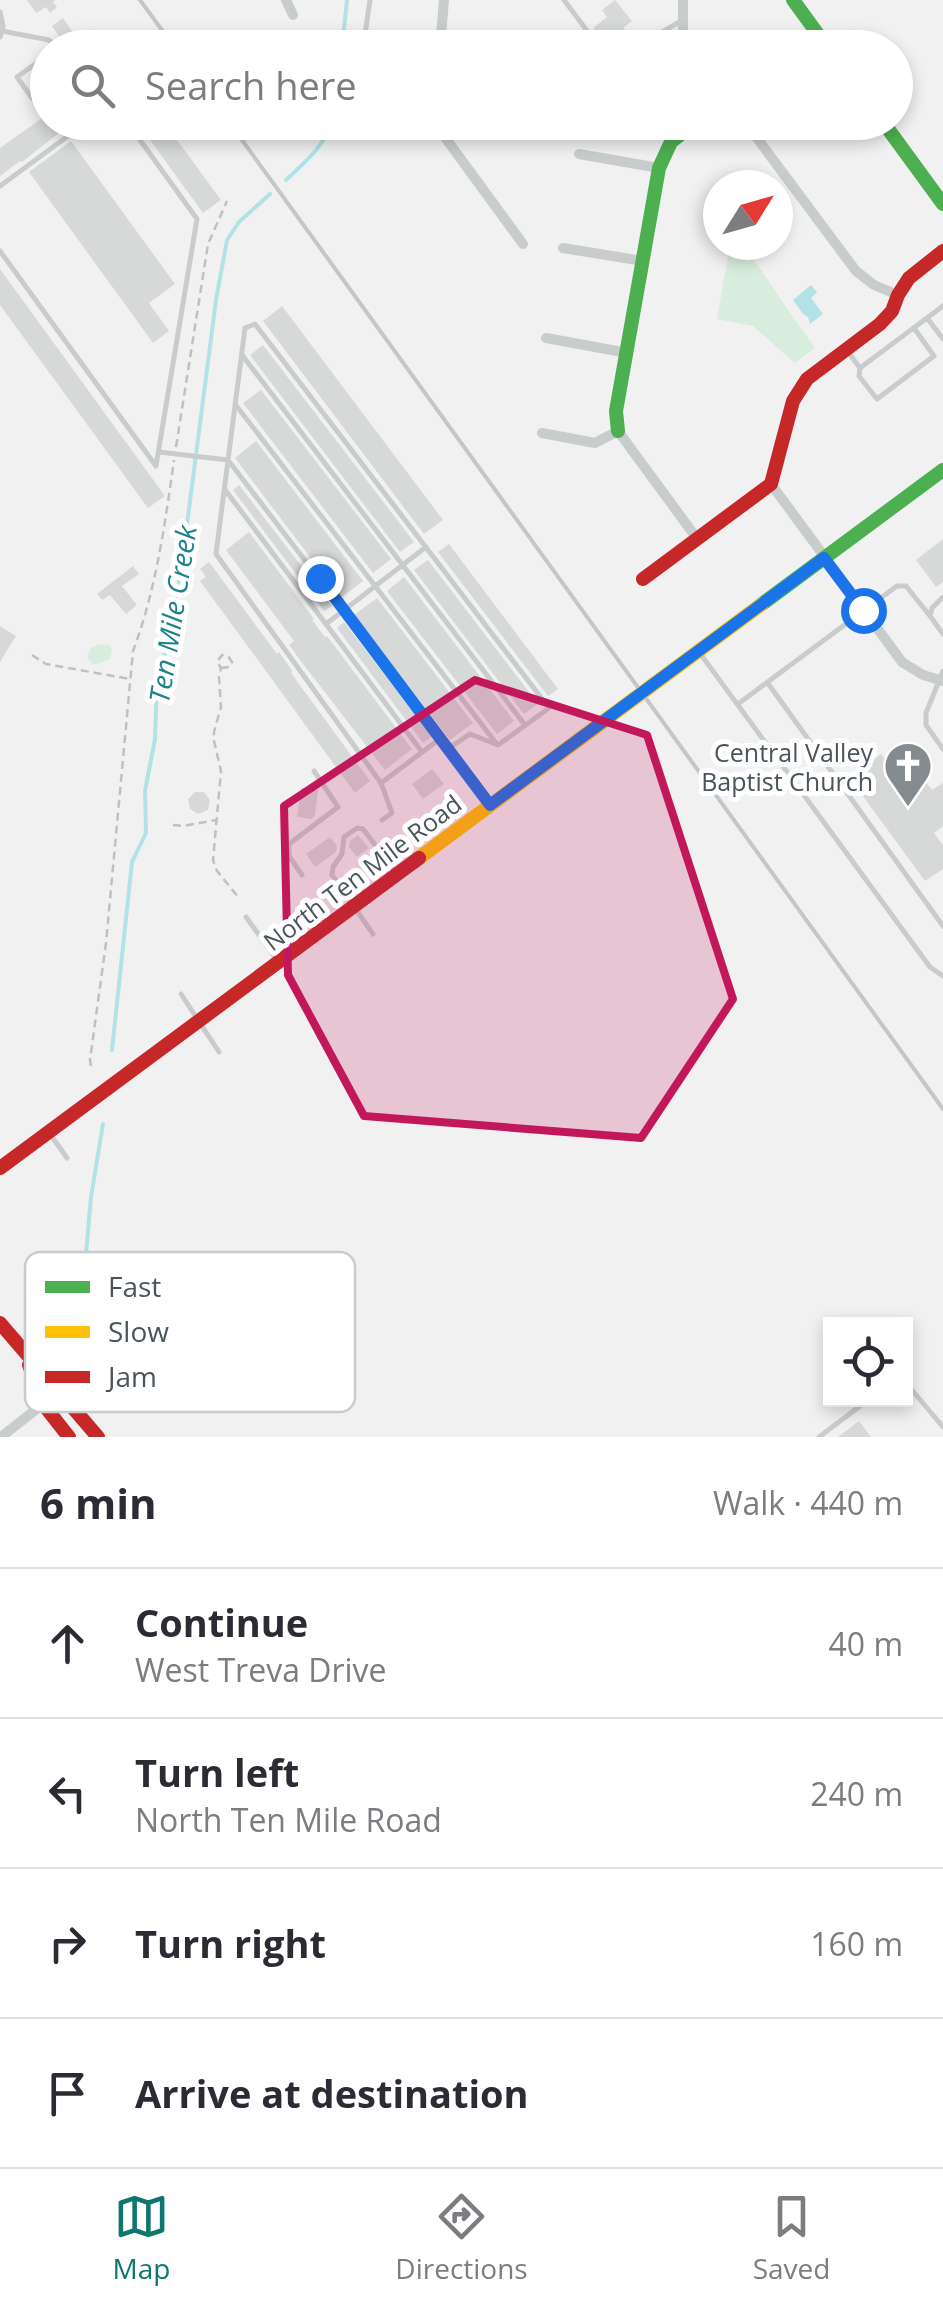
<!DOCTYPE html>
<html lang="en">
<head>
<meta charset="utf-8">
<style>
  :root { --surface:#fff; --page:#f7f7f7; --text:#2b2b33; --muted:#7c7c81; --line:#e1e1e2; --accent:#0f766e }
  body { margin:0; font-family:"Open Sans",sans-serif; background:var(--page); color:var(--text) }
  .controls { position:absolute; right:30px; bottom:30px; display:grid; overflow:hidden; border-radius:0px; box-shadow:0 5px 15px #0003 }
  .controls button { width:90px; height:90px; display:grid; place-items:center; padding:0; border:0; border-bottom:2px solid var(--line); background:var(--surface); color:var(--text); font:50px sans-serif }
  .compass { position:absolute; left:703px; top:170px; width:90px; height:90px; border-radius:50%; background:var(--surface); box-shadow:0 5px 15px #0003; rotate:53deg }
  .stop { position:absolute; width:30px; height:30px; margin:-22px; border:8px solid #1a73e8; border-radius:50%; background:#fff }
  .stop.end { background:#1a73e8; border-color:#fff; box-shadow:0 2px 10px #0008 }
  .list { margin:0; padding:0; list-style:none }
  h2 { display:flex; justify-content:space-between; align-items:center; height:130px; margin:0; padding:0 40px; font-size:42px }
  h2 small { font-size:32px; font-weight:400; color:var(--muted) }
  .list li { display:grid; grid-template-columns:65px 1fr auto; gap:30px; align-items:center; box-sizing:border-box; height:150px; padding:0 40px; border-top:2px solid var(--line) }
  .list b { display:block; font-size:38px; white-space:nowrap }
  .list p { margin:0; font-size:32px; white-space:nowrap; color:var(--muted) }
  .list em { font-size:32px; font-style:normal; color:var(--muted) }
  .icon { flex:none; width:55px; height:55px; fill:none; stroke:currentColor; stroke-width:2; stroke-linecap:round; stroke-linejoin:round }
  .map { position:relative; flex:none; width:943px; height:1437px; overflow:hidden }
  .search { position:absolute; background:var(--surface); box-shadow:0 5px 15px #0003; left:30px; right:30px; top:30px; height:110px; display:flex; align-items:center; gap:25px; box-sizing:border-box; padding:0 35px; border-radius:55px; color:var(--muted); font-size:38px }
  .sheet { height:730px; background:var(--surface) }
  nav { display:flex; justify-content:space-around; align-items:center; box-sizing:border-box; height:140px; border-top:2px solid var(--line); background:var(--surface); font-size:28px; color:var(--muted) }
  nav a { display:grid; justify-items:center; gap:5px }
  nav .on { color:var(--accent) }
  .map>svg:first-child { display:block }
  .green { fill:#d9edde }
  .water { fill:#b2e2e6 }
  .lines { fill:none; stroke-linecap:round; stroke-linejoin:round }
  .stream { stroke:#b2e2e6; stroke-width:4 }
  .building { fill:#d7d9d9 }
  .path { stroke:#bac3bf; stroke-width:2.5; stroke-dasharray:8 5; stroke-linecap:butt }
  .lane { stroke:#c9cccd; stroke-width:5 }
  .street { stroke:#c9cccd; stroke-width:10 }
  .fast { stroke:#4caf50; stroke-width:14 }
  .slow { stroke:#ffc107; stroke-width:14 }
  .jam { stroke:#c62828; stroke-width:14 }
  .rail { stroke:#c5c6c8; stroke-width:4 }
  .route { stroke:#1a73e8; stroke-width:12 }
  .marked { fill:#c2185b; fill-opacity:0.2; stroke:#c2185b; stroke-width:8; stroke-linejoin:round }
  .labels { text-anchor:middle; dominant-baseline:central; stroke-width:10; stroke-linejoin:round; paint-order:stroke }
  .poi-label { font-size:25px; fill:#4a555b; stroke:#fff; text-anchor:end }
  .street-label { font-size:25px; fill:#4a555b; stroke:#fff }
  .water-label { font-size:28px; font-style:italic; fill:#1e828c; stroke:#fff }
  .key { fill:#fff; stroke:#c9ccce; stroke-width:2.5 }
  .key-label { font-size:28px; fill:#4a555b }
</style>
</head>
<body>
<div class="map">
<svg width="943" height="1437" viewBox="0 0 943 1437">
  <rect width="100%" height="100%" fill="#f1f1f1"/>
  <path class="green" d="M 730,245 L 743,245 C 768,279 790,314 815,348 L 795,363 L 753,326 L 717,319 Z
    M 99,644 L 110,645 L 112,650 L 110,659 L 97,664 L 92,664 L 87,657 L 91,648 Z"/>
  <path class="water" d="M 811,285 L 817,292 L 811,298 L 823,314 L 810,324 L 808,317 L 803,314 L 793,300 Z"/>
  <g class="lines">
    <path class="stream" d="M 342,48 L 347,0
      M 286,180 C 304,163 325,146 331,122
      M 112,1050 L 132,862 L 146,833 L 145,791 L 155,739 L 157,682 L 170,635 L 182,563 L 216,300 L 227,240 L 239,222 L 270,194
      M 40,1332 L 62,1316 L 76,1294 L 86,1254 L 91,1197 L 103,1124"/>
  </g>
  <path class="building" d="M 27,0 L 55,0 L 53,2 L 57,7 L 50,13 L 46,7 L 36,13 Z
    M 615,0 L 632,21 L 623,28 L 627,32 L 614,41 L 613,39 L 606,44 L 593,28 L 607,17 L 602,10 Z
    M 63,18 L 84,48 L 67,48 L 52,26 Z
    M 556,31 L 568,48 L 550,48 L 544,40 Z
    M 48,114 L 48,122 L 73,122 L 22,162 L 20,161 L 0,176 L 0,148 Z
    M 137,122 L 164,122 L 221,200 L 203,213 Z
    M 71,141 L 175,284 L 149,303 L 169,331 L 153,343 L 29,172 Z
    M 0,269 L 165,496 L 148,508 L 0,305 Z
    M 282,306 L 443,520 L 424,534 L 263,321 Z
    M 263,345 L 414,542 L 400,552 L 250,355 Z
    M 261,390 L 391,559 L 373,573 L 243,403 Z
    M 256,441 L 363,581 L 341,598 L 235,458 Z
    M 239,485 L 332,606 L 324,611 L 233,490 Z
    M 249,532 L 314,619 L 312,620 L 325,637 L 327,636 L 412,749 L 385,770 L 303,664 L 289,645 L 294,641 L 226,550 Z
    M 943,539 L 943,582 L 936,587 L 916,560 Z
    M 449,544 L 558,689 L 548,696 L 438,552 Z
    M 428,560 L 538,704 L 524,714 L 414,570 Z
    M 209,562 L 277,654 L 279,652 L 293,672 L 291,673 L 370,781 L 355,793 L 200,581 L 206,577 L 200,569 Z
    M 133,566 L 139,574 L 122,586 L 137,605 L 126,614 L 110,595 L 102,600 L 97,594 Z
    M 404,577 L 514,721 L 497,734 L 387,591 Z
    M 377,598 L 473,723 L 450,740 L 354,615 Z
    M 344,622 L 432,737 L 423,743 L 337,628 Z
    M 0,626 L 16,636 L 0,662 Z
    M 881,754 L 893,771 L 909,759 L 932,790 L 943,783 L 943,826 L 934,833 L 943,845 L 943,869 L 925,881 L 849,777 Z
    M 432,769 L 444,784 L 423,799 L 412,784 Z
    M 301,788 L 318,790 L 315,816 L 311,819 L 297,817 Z
    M 195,792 L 204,792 L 210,800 L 208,810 L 198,814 L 190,809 L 188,799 Z
    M 358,835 L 369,848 L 357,857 L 349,847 L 350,841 Z
    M 330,837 L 337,846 L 336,852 L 315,867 L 306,854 Z
    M 859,1421 L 871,1437 L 838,1437 Z"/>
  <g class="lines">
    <path class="path" d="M 176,447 L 208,244 L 227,201
      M 32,655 L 46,664 L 130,679
      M 221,668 L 230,667 L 232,662 L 228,656 L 222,655 L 217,662 L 221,668 L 219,677 L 221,707 L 214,732 L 214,741 L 221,771 L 213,860 L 217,871 L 239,898
      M 173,825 L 183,826 L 216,820
      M 91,1066 L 90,1060 L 106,943 L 133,651 C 156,590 165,524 174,460"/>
    <path class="lane" d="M 564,0 L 600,48
      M 0,12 L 3,26 L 0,37
      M 2,31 L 49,40 L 57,48
      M 363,48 L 370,0
      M 635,48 L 681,21
      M 48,55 L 17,77 L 32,98 L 48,87
      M 0,186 L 87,122
      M 0,251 L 156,466 L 197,219 L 127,122
      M 927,318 L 943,339
      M 848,352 L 860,368 L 943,306
      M 242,355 L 525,725
      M 860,368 L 859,376 L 877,399 L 934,356 L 914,328
      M 235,404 L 496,743
      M 159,452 L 228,460 L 216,554 L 381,783 L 441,738
      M 226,491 L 422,752
      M 943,597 L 932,608 L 930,616 L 943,634
      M 326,624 L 426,547
      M 699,652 L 930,967 L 943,976
      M 943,671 L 926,713 L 926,725 L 943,749
      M 767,682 L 943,926
      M 738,704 L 897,586 L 906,586 L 930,616
      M 449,748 L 470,734 L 498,745 L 549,708 L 255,324 L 245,328 L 228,460 L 441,738 L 489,803
      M 381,783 L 392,813 L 382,820
      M 302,875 L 289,856 L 289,844 L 338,807 L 314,771
      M 246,917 L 277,960
      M 373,934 L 332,875 L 333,867 L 342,854 L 344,837 L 357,828 L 363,829 L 395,871
      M 181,994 L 219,1052
      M 50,1134 L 67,1158
      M 906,1383 L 943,1427
      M 819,1437 L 868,1400"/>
    <path class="street" d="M 286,0 L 293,15
      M 683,0 L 683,33 L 690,48
      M 440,48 L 444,0
      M 438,122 L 444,136 L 523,244
      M 745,122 L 856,271 L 874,285 L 898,295
      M 579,154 L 659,168
      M 563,248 L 643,261
      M 546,338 L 628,353
      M 542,433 L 595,443 L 618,431 L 698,540
      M 771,484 L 902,662 L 923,675 L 943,681
      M 1,1437 L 43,1404"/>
    <path class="fast" d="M 793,0 L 828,48
      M 883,122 L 943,204
      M 618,431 L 616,411 L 659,168 L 671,142 L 696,122
      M 762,604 L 943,470"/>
    <path class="slow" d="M 419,858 L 762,604"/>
    <path class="jam" d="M 643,579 L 771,484 L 793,401 L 807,379 L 880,324 L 892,311 L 898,295 L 909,278 L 943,251
      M 0,1168 L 419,858
      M 0,1323 L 98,1437
      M 29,1365 L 43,1404 L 69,1437"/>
    <path class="rail" d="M 140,0 L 175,48
      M 229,122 L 943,1109"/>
  </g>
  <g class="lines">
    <path class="route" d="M 320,578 L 490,805 L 824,558 L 863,610"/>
  </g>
  <path class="marked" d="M 475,680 L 647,735 L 733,999 L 641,1138 L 364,1116 L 288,975 L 284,806 Z"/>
  <defs>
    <g id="church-pin" transform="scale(2.5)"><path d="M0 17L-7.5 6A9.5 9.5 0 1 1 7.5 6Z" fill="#848c90" stroke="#fff"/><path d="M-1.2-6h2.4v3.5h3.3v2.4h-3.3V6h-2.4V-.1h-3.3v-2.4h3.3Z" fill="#fff"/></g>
  </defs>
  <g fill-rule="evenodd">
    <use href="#church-pin" x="908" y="766"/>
  </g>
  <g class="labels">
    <g class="poi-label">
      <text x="873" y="752">Central Valley<tspan x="873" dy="29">Baptist Church</tspan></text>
    </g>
    <g class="street-label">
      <text transform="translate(362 872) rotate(-37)">North Ten Mile Road</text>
    </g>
    <g class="water-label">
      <text transform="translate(172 614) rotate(-81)">Ten Mile Creek</text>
    </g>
  </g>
  <rect x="25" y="1252" width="330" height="160" rx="15" class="key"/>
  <rect x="45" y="1281" width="45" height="12" fill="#4caf50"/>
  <rect x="45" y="1326" width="45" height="12" fill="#ffc107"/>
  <rect x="45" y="1371" width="45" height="12" fill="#c62828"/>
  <g class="key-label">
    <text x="108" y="1297">Fast</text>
    <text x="108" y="1342">Slow</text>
    <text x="108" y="1387">Jam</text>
  </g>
</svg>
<div class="controls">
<button><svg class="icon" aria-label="locate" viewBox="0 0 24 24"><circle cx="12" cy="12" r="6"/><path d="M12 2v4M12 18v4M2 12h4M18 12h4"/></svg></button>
</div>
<svg class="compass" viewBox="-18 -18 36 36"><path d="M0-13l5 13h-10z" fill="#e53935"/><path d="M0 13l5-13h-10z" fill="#7c7c81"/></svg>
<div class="stop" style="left:863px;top:610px"></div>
<div class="stop end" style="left:320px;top:578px"></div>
<div class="search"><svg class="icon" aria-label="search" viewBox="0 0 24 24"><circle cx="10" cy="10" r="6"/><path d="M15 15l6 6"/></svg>Search here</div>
</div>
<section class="sheet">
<h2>6 min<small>Walk · 440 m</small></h2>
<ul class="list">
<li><svg class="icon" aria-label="ahead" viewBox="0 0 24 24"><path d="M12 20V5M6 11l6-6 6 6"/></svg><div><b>Continue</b><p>West Treva Drive</p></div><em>40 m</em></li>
<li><svg class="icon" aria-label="left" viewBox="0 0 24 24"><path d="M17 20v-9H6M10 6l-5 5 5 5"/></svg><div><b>Turn left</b><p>North Ten Mile Road</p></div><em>240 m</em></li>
<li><svg class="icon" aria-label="right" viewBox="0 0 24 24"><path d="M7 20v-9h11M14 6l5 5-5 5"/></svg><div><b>Turn right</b></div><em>160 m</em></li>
<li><svg class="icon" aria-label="arrive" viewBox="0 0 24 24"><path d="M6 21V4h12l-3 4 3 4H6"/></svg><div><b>Arrive at destination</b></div></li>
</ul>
</section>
<nav>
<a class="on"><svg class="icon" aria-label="map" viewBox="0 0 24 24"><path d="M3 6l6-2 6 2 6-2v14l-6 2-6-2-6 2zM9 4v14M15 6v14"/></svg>Map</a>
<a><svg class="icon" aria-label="directions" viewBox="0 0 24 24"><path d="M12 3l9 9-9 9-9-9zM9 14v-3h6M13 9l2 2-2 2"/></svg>Directions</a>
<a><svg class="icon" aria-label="saved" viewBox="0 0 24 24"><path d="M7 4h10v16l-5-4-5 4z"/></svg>Saved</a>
</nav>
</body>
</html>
